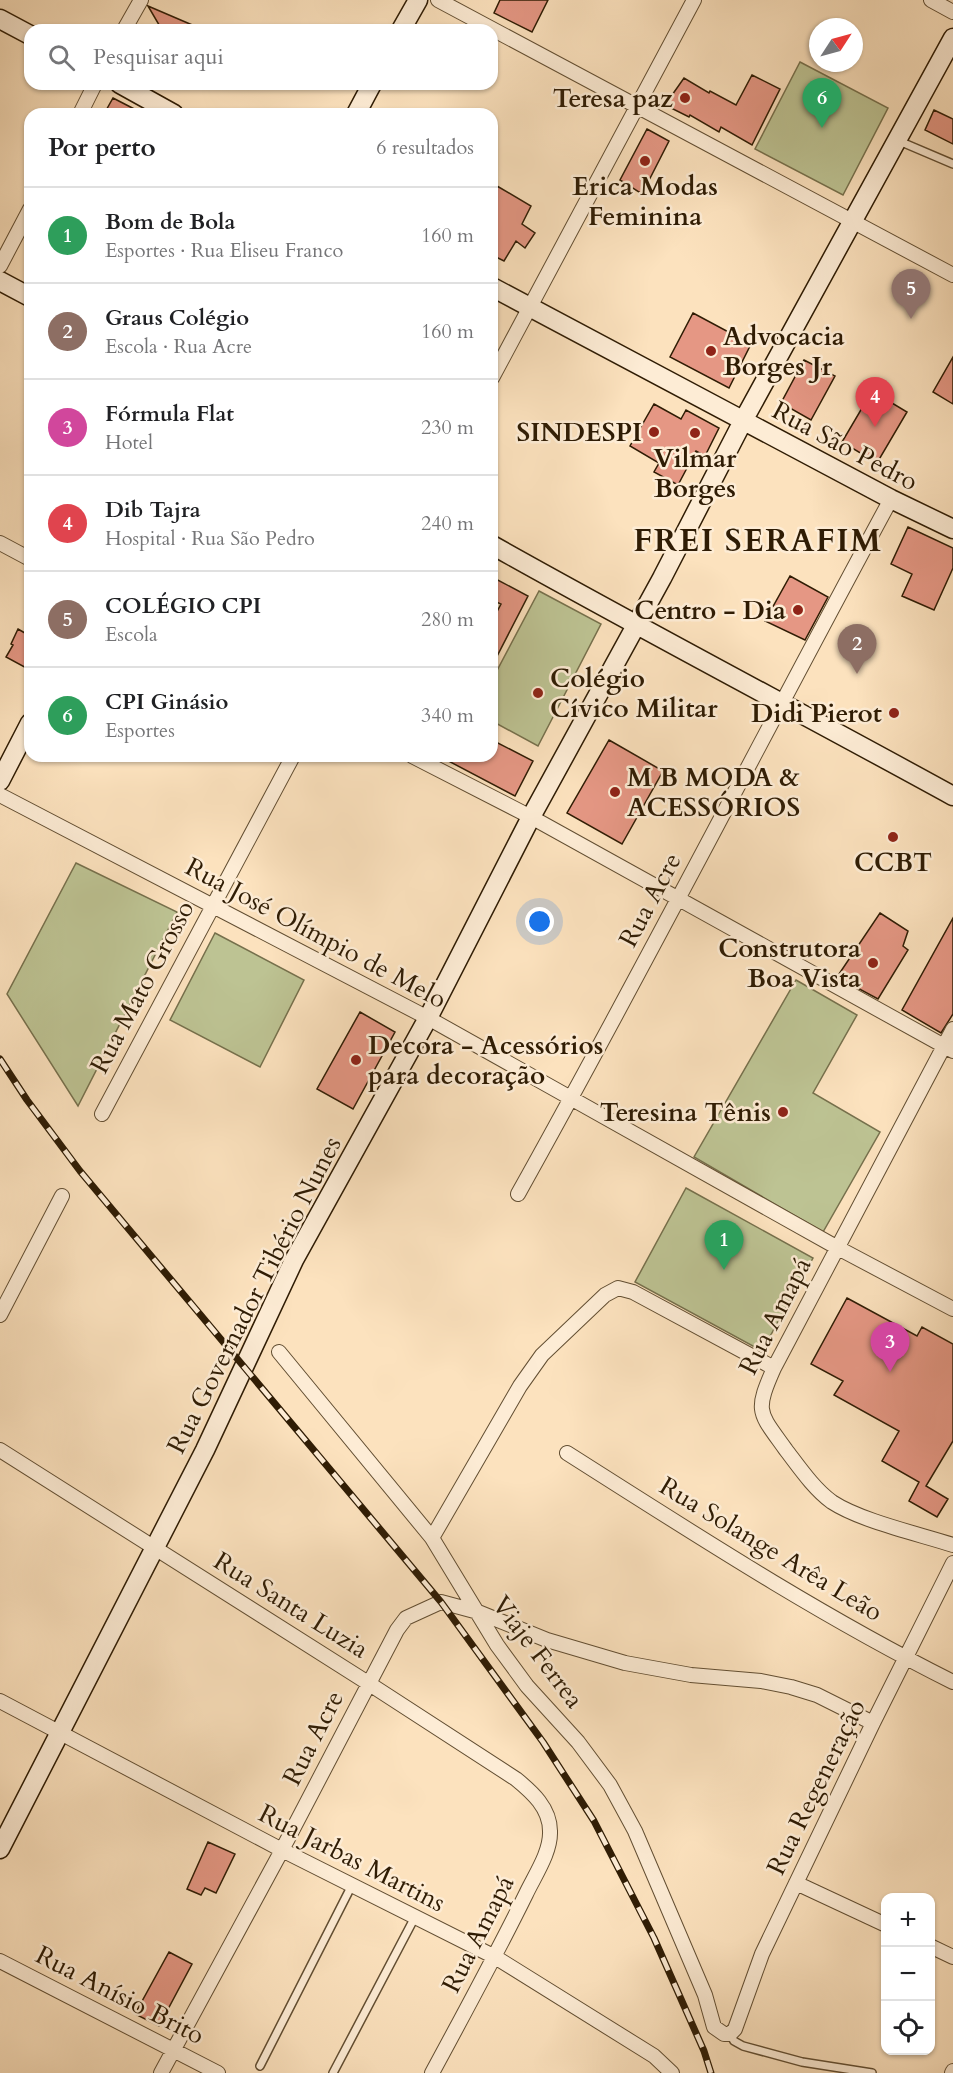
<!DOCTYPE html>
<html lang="pt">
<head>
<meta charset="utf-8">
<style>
  :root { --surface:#fff; --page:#f6f6f6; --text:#202124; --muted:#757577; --line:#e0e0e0; --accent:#8f2418 }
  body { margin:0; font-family:Cardo,serif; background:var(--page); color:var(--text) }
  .controls { position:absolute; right:18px; bottom:18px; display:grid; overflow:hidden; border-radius:12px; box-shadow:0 2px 4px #0004 }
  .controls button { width:54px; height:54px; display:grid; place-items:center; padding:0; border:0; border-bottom:2px solid var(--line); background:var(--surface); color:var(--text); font:30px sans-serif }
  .compass { position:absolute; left:809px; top:18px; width:54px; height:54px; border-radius:50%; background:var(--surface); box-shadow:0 2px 4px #0004; rotate:54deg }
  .you { position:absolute; left:540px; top:922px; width:21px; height:21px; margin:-15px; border:4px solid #fff; border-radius:50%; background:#1a73e8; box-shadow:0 0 0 9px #1a73e833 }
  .badge { display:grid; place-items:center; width:39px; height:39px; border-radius:50%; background:var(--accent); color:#fff; font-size:20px; font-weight:700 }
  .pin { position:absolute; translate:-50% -50px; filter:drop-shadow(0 2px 3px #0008) }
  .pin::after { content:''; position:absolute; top:32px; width:21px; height:18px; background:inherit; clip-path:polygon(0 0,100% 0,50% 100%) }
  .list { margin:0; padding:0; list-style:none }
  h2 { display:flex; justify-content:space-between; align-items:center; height:78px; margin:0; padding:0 24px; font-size:26px }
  h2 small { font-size:20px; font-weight:400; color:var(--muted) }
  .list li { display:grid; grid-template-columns:39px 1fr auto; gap:18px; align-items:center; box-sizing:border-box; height:96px; padding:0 24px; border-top:2px solid var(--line) }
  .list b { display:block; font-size:22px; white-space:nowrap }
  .list p { margin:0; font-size:20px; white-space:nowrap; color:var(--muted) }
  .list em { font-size:20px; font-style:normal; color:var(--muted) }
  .icon { flex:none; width:33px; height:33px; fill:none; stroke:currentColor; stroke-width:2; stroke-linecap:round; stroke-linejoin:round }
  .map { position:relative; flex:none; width:953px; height:2073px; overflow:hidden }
  .search { position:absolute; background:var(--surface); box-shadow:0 2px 4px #0004; left:24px; top:24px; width:474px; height:66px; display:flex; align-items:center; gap:15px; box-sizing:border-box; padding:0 21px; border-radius:18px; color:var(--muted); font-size:22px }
  .panel { position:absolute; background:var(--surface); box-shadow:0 2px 4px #0004; left:24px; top:108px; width:474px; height:654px; border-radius:18px }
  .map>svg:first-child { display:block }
  .green { fill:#bdc393; stroke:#76704c; stroke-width:1.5 }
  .building { fill:#e59784; stroke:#2f1c04; stroke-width:1.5 }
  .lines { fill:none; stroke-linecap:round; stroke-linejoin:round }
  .lane-casing { stroke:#624e32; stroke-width:10 }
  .street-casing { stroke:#624e32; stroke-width:16 }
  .secondary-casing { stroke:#2f1c04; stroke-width:21 }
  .lane { stroke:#fdecd5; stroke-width:7 }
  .street { stroke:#fdecd5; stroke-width:14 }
  .secondary { stroke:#fdecd5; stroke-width:18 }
  .rail-casing { stroke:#2f1c04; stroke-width:7 }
  .rail { stroke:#fdecd5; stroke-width:4.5; stroke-dasharray:14; stroke-linecap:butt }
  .poi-dot { fill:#8f2418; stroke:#fdecd5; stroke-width:2 }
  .labels { text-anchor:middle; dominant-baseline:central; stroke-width:5; stroke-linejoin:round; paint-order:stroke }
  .poi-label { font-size:26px; font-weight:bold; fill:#2f1c04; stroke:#fdecd5; text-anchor:end }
  .street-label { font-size:26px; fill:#2f1c04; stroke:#fdecd5 }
  .district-label { font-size:32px; font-weight:bold; letter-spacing:1.5px; fill:#2f1c04; stroke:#fdecd5 }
</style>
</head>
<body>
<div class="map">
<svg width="953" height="2073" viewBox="0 0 953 2073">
  <rect width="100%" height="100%" fill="#fce2be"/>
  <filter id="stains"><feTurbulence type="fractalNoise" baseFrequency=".00333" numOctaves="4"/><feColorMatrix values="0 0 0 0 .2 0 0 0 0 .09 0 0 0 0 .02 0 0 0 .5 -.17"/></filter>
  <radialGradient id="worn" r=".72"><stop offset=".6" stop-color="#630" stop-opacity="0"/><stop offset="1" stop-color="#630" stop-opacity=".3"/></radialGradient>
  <path class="green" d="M 800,62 L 888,108 L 843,195 L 755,149 Z
    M 539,591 L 601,624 L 538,746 L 492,721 L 492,680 Z
    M 76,863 L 177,912 L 78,1106 L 7,994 Z
    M 215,933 L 304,980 L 260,1067 L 170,1020 Z
    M 796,980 L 857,1015 L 813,1093 L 880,1132 L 823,1232 L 694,1157 Z
    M 686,1188 L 813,1258 L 762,1351 L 635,1282 Z"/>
  <path class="building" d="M 500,0 L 548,0 L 532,32 L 494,13 Z
    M 148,6 L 204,30 L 162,30 Z
    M 752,75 L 780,89 L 752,145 L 721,127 L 719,132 L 690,115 L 689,117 L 665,105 L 684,78 L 709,93 L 710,91 L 736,105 Z
    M 113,98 L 144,114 L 104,114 Z
    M 934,110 L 953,119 L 953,144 L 925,130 Z
    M 647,129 L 669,141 L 642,194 L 620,180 Z
    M 497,186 L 531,206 L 522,224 L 535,233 L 525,248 L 516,241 L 504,261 L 492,255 L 492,196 Z
    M 693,313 L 751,344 L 729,388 L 670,357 Z
    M 953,357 L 953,404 L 933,392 Z
    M 804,360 L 835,376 L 811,420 L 781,403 Z
    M 872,391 L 907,412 L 877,463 L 842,442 Z
    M 654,404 L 681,419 L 686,410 L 719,428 L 705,456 L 696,451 L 678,485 L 654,472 L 659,463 L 630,446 Z
    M 908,527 L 953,548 L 953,568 L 934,610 L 902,596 L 912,574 L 891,564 Z
    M 790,576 L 828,597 L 805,640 L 765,621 Z
    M 492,577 L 528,596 L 492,666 L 492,621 L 501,604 L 492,600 Z
    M 18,629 L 30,636 L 30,670 L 6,657 L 13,645 L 11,644 Z
    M 492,740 L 533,761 L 515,796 L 439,756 L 492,756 Z
    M 609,740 L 663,771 L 622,844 L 567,813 Z
    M 880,913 L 908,931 L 903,946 L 908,950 L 878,999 L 837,977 Z
    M 953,918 L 953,1014 L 941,1033 L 902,1010 Z
    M 360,1012 L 395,1032 L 353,1109 L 317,1089 Z
    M 847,1298 L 917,1336 L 922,1327 L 953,1344 L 953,1441 L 926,1486 L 948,1499 L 937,1517 L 909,1501 L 919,1482 L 882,1461 L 899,1431 L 834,1395 L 843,1381 L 811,1364 Z
    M 208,1842 L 235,1854 L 216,1893 L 205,1888 L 201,1895 L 187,1889 Z
    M 169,1952 L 192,1964 L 159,2026 L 135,2014 Z"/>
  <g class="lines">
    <g class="lane-casing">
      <path id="lane" d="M 899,141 L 953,164
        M 730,2034 L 734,2041 L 743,2046 L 802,2062 L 872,2073
        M 260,2066 L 352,1885
        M 333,2073 L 415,1917"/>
    </g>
    <g class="street-casing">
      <path id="street" d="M 438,0 L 953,275
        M 931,0 L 953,12
        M 124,30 L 141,0
        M 80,114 L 95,84
        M 0,266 L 30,209
        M 492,378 L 694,0
        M 0,543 L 30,559
        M 412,756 L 531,817 L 953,1051
        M 0,795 L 428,1018 L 838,1248 L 953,1309
        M 953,1029 L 774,1368 C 754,1413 759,1412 786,1450 C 799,1467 814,1489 832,1502 C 861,1521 919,1534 953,1545
        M 102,1114 L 293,756
        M 518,1194 C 646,965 766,730 891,499
        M 0,1315 L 62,1196
        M 279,1352 L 432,1538 L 497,1645 L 527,1686 L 578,1742 L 610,1785 L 635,1831 L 705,1995 L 714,2027 L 724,2034 L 730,2034 L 735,2029 L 762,1954 L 873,1723 L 953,1563
        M 0,1450 L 368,1683 L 516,1779 C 532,1792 550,1808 550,1831 C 551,1852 535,1875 526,1894 C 496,1955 464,2014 432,2073
        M 567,1453 C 693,1533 819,1615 953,1682
        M 432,1538 L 520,1386 L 542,1355 L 605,1295 L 618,1288 L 633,1292 L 774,1368
        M 0,1701 L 282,1850 L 495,1957 L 654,2056 L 672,2073
        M 796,1883 L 886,1925
        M 930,1946 L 953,1957
        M 0,1961 L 218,2073
        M 161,2073 L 282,1850 L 397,1630 L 406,1618 L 441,1602 L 478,1612 L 547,1640 L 625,1663 L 691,1675 L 761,1681 L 791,1687 L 817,1695 L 873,1723
        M 952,2073 L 953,2071"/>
    </g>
    <g class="secondary-casing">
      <path id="secondary" d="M 0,19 L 30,35
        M 401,30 L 418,0
        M 120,84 L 174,114
        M 356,114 L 372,84
        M 0,281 L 30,297
        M 492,287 L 891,499 L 953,529
        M 492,545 C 645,631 800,712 953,796
        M 0,781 L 30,723
        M 0,1849 L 205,1450 L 294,1260 L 428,1018 L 531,817 L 662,578 L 743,421 L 953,38"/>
    </g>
    <use href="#lane" class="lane"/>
    <use href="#street" class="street"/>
    <use href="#secondary" class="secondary"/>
    <g class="rail-casing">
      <path id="rail" d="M 0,1059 L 27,1100 L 80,1171 L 441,1602 L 543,1742 L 594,1821 L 654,1938 L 704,2051 L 711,2073"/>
    </g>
    <use href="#rail" class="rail"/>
  </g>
  <g class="poi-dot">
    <circle cx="685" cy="98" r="6"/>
    <circle cx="645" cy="161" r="6"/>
    <circle cx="711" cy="351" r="6"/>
    <circle cx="654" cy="432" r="6"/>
    <circle cx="695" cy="433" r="6"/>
    <circle cx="798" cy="610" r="6"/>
    <circle cx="538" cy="693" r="6"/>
    <circle cx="894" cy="713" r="6"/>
    <circle cx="615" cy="792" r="6"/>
    <circle cx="893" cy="837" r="6"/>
    <circle cx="873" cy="963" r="6"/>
    <circle cx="356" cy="1060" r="6"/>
    <circle cx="783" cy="1112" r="6"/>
  </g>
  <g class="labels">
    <g class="poi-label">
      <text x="673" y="98">Teresa paz</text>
      <text x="645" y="186" text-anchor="middle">Erica Modas<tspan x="645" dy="30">Feminina</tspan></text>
      <text x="723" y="336" text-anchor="start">Advocacia<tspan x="723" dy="30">Borges Jr</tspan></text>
      <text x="642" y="432">SINDESPI</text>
      <text x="695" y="458" text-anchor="middle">Vilmar<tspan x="695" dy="30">Borges</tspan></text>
      <text x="786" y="610">Centro - Dia</text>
      <text x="550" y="678" text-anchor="start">Colégio<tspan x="550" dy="30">Cívico Militar</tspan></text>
      <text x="882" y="713">Didi Pierot</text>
      <text x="627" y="777" text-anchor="start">M B MODA &amp;<tspan x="627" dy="30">ACESSÓRIOS</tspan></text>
      <text x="893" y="862" text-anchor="middle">CCBT</text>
      <text x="861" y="948">Construtora<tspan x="861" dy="30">Boa Vista</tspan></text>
      <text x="368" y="1045" text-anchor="start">Decora - Acessórios<tspan x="368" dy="30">para decoração</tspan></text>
      <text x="771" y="1112">Teresina Tênis</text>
    </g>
    <g class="street-label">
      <text transform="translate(845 446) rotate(28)">Rua São Pedro</text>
      <text transform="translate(650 900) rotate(-62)">Rua Acre</text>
      <text transform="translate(316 933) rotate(28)">Rua José Olímpio de Melo</text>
      <text transform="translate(142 987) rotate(-62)">Rua Mato Grosso</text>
      <text transform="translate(254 1295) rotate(-63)">Rua Governador Tibério Nunes</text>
      <text transform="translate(775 1316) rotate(-63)">Rua Amapá</text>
      <text transform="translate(771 1549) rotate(31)">Rua Solange Arêa Leão</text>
      <text transform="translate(291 1605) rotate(32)">Rua Santa Luzia</text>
      <text transform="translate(538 1652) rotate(53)">Viaje Ferrea</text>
      <text transform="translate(313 1738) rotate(-63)">Rua Acre</text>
      <text transform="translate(816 1787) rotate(-64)">Rua Regeneração</text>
      <text transform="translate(352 1858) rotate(27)">Rua Jarbas Martins</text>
      <text transform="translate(478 1934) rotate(-63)">Rua Amapá</text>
      <text transform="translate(120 1995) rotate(27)">Rua Anísio Brito</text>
    </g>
    <g class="district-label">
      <text x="758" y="541">FREI SERAFIM</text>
    </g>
  </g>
  <rect width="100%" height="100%" filter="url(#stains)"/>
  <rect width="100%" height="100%" fill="url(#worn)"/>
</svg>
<div class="controls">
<button>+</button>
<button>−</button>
<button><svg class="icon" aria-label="locate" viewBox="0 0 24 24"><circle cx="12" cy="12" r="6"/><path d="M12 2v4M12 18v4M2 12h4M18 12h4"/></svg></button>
</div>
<svg class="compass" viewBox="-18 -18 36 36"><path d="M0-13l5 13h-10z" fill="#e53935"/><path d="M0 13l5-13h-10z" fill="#757577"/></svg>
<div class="you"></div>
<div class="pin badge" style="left:724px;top:1270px;background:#2e9e5b">1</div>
<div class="pin badge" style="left:857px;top:674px;background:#8d6e63">2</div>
<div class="pin badge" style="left:890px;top:1372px;background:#d1479c">3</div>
<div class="pin badge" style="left:875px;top:427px;background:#e0444e">4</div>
<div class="pin badge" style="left:911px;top:319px;background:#8d6e63">5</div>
<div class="pin badge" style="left:822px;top:128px;background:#2e9e5b">6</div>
<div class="search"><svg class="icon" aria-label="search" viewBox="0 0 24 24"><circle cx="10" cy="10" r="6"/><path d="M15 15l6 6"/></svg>Pesquisar aqui</div>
<section class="panel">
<h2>Por perto<small>6 resultados</small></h2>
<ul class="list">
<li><span class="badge" style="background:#2e9e5b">1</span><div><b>Bom de Bola</b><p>Esportes · Rua Eliseu Franco</p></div><em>160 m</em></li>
<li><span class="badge" style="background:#8d6e63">2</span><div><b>Graus Colégio</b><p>Escola · Rua Acre</p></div><em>160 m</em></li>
<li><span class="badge" style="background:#d1479c">3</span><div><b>Fórmula Flat</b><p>Hotel</p></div><em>230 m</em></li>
<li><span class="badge" style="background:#e0444e">4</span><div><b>Dib Tajra</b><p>Hospital · Rua São Pedro</p></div><em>240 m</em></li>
<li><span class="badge" style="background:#8d6e63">5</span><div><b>COLÉGIO CPI</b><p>Escola</p></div><em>280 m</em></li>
<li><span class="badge" style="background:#2e9e5b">6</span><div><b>CPI Ginásio</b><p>Esportes</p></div><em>340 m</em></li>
</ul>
</section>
</div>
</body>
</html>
